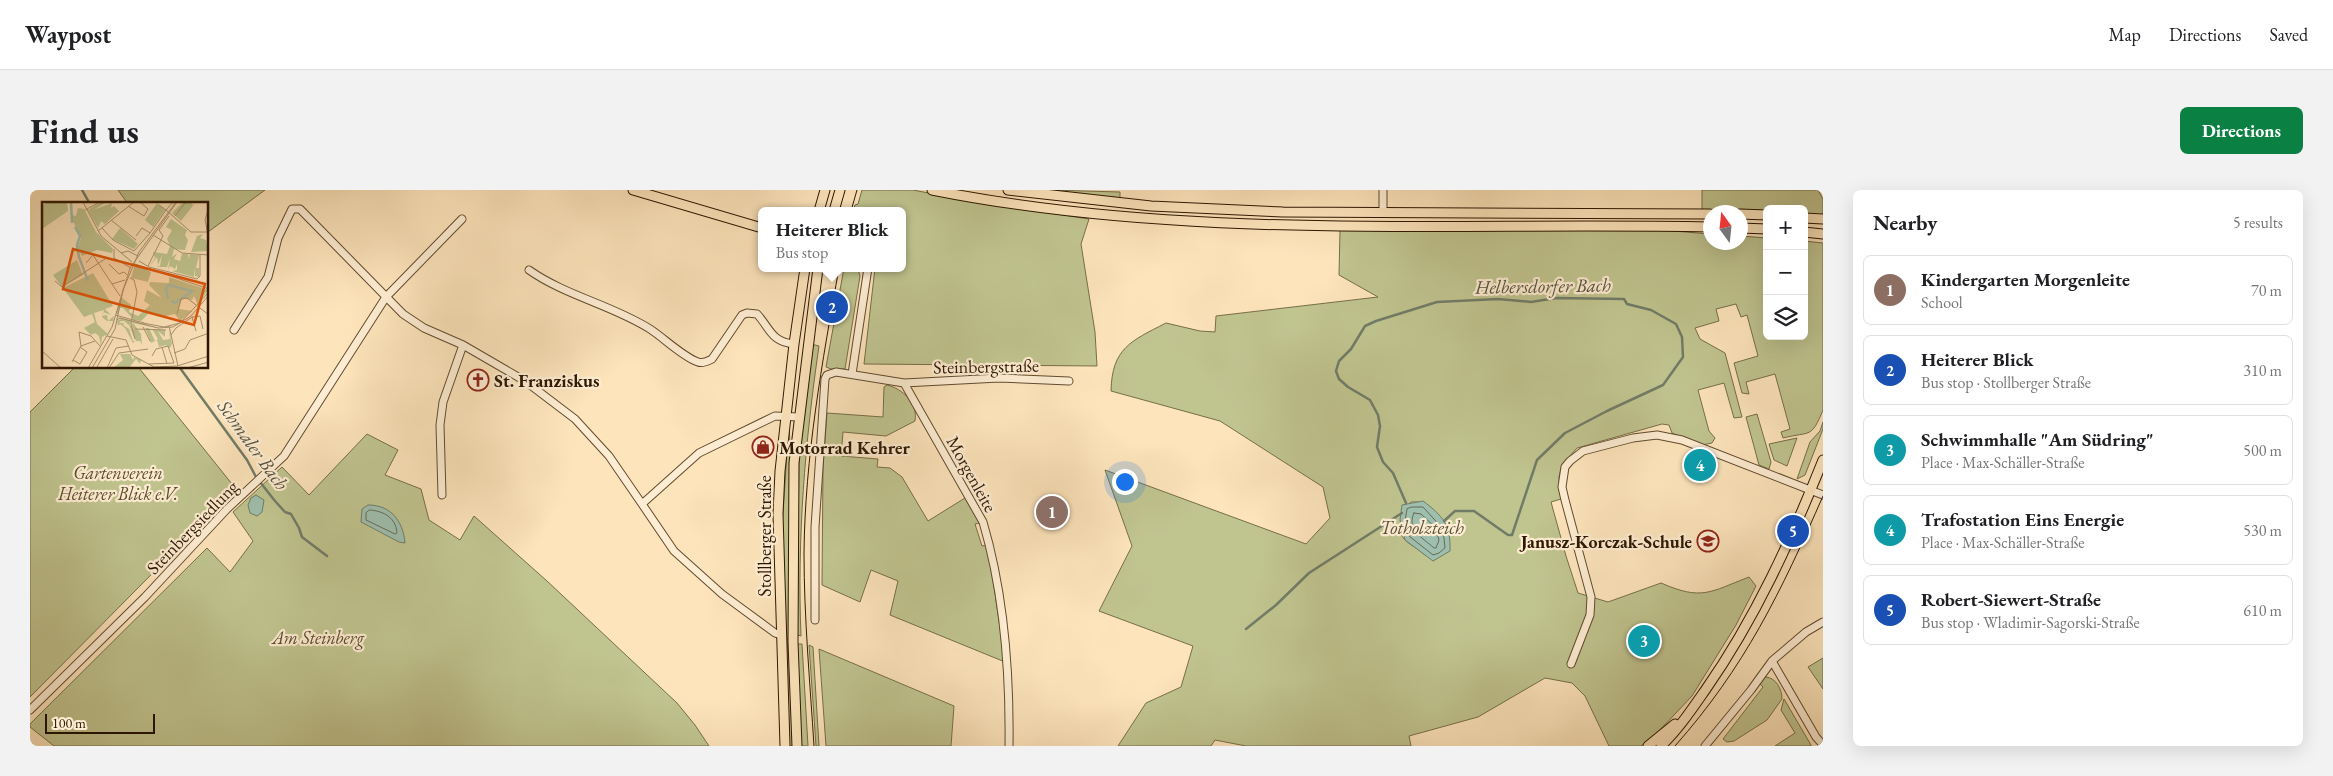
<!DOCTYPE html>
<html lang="en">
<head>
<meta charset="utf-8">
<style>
  :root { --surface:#fff; --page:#f2f2f2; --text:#202124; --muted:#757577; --line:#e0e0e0; --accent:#0b8043 }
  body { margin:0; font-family:"EB Garamond",serif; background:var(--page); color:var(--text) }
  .controls { position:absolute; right:15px; top:15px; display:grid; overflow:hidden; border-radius:8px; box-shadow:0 5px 20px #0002 }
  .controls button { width:45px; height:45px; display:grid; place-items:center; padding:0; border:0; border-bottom:1px solid var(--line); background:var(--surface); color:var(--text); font:25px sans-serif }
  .compass { position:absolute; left:1673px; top:15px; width:45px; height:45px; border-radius:50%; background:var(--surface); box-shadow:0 5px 20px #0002; rotate:345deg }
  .scale { position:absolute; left:15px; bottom:12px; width:110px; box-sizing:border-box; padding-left:5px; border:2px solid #2d1700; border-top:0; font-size:14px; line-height:18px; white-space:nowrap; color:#2d1700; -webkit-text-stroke:4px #feedd3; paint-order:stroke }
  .you { position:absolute; left:1094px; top:291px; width:18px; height:18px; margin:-12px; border:4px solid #fff; border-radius:50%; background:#1a73e8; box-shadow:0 0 0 8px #1a73e833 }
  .badge { display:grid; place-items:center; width:32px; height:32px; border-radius:50%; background:var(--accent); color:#fff; font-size:16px; font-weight:700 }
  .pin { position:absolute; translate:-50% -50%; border:2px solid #fff; box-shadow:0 1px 5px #0006 }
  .popup { position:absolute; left:728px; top:17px; width:148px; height:65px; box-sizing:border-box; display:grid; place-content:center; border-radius:8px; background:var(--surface); filter:drop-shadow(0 1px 4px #0005); font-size:16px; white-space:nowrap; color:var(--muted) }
  .popup b { font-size:19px; color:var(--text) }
  .popup::after { content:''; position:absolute; left:50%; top:100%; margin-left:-10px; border:10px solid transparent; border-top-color:var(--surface) }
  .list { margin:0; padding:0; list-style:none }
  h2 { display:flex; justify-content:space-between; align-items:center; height:65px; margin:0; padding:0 20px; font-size:21px }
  h2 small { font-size:16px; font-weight:400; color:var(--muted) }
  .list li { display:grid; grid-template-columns:32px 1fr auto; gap:15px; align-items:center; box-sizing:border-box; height:70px; margin:0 10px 10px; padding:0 10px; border:1px solid var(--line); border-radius:8px }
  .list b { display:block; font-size:19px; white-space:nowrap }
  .list p { margin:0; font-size:16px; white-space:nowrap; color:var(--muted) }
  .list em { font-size:16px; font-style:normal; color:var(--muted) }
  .icon { flex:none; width:28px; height:28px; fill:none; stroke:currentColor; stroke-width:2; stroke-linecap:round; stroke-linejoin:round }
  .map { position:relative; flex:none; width:1793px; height:556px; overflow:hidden; border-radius:8px }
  header { display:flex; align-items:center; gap:30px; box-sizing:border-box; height:70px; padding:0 25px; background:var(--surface); border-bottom:1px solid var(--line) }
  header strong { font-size:24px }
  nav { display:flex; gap:28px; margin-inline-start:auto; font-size:18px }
  .intro { display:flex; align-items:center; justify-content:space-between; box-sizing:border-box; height:120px; padding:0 30px }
  h1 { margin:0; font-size:35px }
  .button { padding:12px 22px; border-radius:8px; background:var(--accent); color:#fff; font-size:18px; font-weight:700 }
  main { display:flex; gap:30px; padding:0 30px }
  aside { flex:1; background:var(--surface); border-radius:8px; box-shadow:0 5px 20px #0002 }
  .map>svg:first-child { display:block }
  .green { fill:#c0c48f; stroke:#766e48; fill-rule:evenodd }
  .water { fill:#9fbfae; stroke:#717c68 }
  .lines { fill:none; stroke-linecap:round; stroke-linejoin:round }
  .shore { stroke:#666b57; stroke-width:1 }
  .stream { stroke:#717c68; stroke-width:2.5 }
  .minor-casing { stroke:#614a2f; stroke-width:9 }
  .major-casing { stroke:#2d1700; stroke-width:11 }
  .minor { stroke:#feedd3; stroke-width:7 }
  .major { stroke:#fde4bb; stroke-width:9 }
  .tram { stroke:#2d1700; stroke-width:1 }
  .labels { text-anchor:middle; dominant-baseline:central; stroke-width:4.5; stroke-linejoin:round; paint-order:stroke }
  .street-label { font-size:18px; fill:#2d1700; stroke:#feedd3 }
  .poi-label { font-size:18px; font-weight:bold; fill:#2d1700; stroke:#feedd3; text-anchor:start }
  .park-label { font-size:18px; font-style:italic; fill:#594b2b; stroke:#feedd3 }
  .water-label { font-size:19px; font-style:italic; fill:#55523d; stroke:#feedd3 }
  .inset-river { fill:none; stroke:#9fbfae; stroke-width:2.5 }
  .inset-road { fill:none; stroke:#aa9270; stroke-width:1 }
  .view { fill:#df560b; fill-opacity:0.15; stroke:#df560b; stroke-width:2.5 }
  .inset-edge { fill:none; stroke:#2d1700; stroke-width:2.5 }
</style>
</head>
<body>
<header>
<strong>Waypost</strong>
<nav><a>Map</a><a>Directions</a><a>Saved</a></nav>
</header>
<div class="intro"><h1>Find us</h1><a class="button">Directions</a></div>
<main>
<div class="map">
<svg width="1793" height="556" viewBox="0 0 1793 556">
  <rect width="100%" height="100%" fill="#fde4bb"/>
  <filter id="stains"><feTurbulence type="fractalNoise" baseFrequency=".004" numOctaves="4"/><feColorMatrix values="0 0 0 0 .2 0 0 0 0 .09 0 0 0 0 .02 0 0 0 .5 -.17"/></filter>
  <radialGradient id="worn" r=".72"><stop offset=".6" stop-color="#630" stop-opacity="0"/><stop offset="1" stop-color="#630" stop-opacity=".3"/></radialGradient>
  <path class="green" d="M 88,0 L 235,0 L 178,42 L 178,14 L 98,14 Z
    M 832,0 L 883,0 L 935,10 L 1059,29 L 1051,54 L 1065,142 L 1067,176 L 834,174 L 845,78 L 872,78 L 872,21 L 823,21 L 825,15 L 828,14 Z
    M 1019,0 L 1090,2 L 1090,8 L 1032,3 Z
    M 1672,0 L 1788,0 L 1793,9 L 1793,28 L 1774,26 L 1774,19 L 1737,19 L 1737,23 L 1672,22 Z
    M 1310,40 L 1631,40 L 1680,44 L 1680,52 L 1710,52 L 1711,46 L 1737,48 L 1737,146 L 1774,146 L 1774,51 L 1793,53 L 1793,220 C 1781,249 1781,241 1753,248 L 1751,242 L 1760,239 L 1745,184 L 1716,192 L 1719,204 L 1712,203 L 1704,173 L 1728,166 L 1717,125 L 1711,127 L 1706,114 L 1686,119 L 1689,131 L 1665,138 L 1670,149 L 1695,163 L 1712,227 L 1704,228 L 1694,193 L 1668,200 L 1679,241 L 1685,248 L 1682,253 L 1672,255 L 1642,243 L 1639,235 L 1632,234 L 1547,258 L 1532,275 L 1529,287 L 1531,309 L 1521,312 L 1536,366 L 1548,403 L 1578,412 L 1631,393 C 1672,411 1680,402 1719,387 L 1726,396 L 1706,435 L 1662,506 L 1628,542 L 1611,556 L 1579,556 L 1555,506 L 1542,493 L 1515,488 L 1448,527 L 1379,546 L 1381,556 L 1216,556 L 1185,550 L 1181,556 L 1088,556 L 1116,513 L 1151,497 L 1163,456 L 1069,421 L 1102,356 L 1075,280 L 1276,354 L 1300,328 L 1293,297 L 1190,231 L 1081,201 C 1082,158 1101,151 1136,133 L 1170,141 L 1185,142 L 1186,126 L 1348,107 L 1309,85 ZM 1381,312 L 1389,312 L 1395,365 C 1389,359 1382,356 1376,351 C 1364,339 1372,322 1381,312 Z
    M 814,78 L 828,79 L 830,86 L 815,179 L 801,179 L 796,177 Z
    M 781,154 L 789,156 C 775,252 767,349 771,446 L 768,445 L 767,449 L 769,264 Z
    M 44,178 L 109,178 L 206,299 L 0,507 L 0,222 Z
    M 857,195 C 873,199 888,213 885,231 L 856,246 L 813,242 L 811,266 L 848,269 L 847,277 L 860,278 L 872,287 L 898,331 L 935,308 L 950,333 L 945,334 L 952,356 L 958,355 L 975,472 L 860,425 L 868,391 L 841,380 L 830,412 L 792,395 L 793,278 L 797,223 L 853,227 L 854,197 Z
    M 1727,224 L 1741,272 L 1739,279 L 1729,275 L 1716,227 Z
    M 759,231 L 761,279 L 759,449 L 755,450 L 752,340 Z
    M 1793,232 L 1793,239 L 1775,285 L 1767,289 L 1780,252 L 1790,241 Z
    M 337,244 L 368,260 L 355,285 L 391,299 L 399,330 L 430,350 L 444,326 L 517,391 L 647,513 L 665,535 L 679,556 L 24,556 L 0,537 L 0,534 L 177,358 L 200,382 L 223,351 L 203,322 L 252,277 L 279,305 Z
    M 1767,248 L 1757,276 L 1744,270 L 1739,254 Z
    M 767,454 L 772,454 L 778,556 L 771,556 Z
    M 755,455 L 759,455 L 763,556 L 759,556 Z
    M 779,455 L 783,457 L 789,556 L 786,556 Z
    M 789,459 L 924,516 L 921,556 L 796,556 Z
    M 1793,468 L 1793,499 L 1778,477 Z
    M 1736,487 C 1746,488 1752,499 1752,509 L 1737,530 L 1704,551 L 1697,552 L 1693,549 L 1733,497 L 1729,493 Z
    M 1754,509 L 1781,555 L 1781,556 L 1745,556 L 1765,543 L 1751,520 Z"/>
  <path class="water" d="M 226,305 L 234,310 L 232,322 L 227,326 L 220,323 L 218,315 L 221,308 Z
    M 1393,311 C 1413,326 1421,335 1420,361 L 1403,371 L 1375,350 L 1370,330 L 1372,315 Z
    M 338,315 C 361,315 373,331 375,353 L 369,352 L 331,332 L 332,319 Z"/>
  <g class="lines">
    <path class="shore" d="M 1382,317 L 1393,317 L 1413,339 L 1415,358 L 1409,363 L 1403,365 L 1379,346 L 1375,331 L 1377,319 Z
      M 340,320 C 354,321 366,328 367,343 L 365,344 L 336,330 L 336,323 Z
      M 1384,323 L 1391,324 L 1405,337 L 1409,350 L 1406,358 L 1404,358 C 1393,348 1376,340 1384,323 Z"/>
    <path class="stream" d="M 52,0 L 60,14
      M 150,178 L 217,270 L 226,287 L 245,311 L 255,322 L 261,324 L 269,338 L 272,347 L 297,366
      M 1376,313 L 1363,283 L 1353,272 L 1347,257 L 1350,236 L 1348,225 L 1340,210 L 1318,197 L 1309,189 L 1306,181 L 1309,171 L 1321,159 L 1335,136 L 1346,131 L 1407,112 L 1468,109 L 1501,112 L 1526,108 L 1594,109 L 1597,114 L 1621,120 L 1646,134 L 1652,147 L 1653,167 L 1633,195 L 1577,221 L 1535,243 L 1507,270 L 1482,345 L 1478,345 L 1444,321 L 1425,321 L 1414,331
      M 1216,439 L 1246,415 L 1279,383 L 1372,323"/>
    <g class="minor-casing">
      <path id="minor" d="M 1353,21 L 1353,0
        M 499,80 C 536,106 582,115 620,139 C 634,148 653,167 668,172 C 673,174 678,171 682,169 L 712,125 L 717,123 L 727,124 C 740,138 741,152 764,154
        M 204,140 L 238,87 L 248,48 L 262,19 L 270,19 L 373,124 L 394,138 L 433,155 L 495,191 L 545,229 L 579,266 L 612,314
        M 822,184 L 838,78
        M 874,193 L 969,188 L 1039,191
        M 412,305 L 410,235 L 413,212 L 433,155
        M 785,430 L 785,337 L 795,189 L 797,185 L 806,182 L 874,193 L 953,332 C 974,403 980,482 979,556
        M 751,445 L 745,443 L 692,404 L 644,361 L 612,314 L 669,263 L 745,226 L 769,227
        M 1742,471 L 1776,442 L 1793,432
        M 1541,474 L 1560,425 L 1561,407 L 1535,310 L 1532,297 L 1535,277 L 1540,271 L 1553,261 L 1603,248 L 1627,245 L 1652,250 L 1793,305
        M 0,520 L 115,407 L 197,319 L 254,266 L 356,107 L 432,29
        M 1675,556 L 1721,500 L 1742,471 L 1786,547 L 1793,555"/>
    </g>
    <g class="major-casing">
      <path id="major" d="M 603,0 L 732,38
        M 902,0 C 1158,51 1421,32 1680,37
        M 978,0 L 1121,16 L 1253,22 L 1680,24
        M 789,21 L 795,0
        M 804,21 L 810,0
        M 1710,24 L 1737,25
        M 1774,28 L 1793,29
        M 1710,38 L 1737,39
        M 1774,42 L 1793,44
        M 755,556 L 748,324 L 750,281 L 764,154 L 775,78
        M 767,556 L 763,452 L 764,273 L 788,78
        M 1618,556 L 1645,534
        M 1631,556 C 1648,540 1662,519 1676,499 C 1725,429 1761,350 1793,270"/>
    </g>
    <use href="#minor" class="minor"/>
    <use href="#major" class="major"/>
    <path class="tram" d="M 821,21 L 827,0
      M 784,556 C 780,492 774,428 774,363 C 775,267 792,173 809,78
      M 1645,556 C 1715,477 1751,402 1793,306"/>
  </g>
  <defs>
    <g id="church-ring" transform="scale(1.125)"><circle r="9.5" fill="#feedd3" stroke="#8f2418" stroke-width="1.5"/><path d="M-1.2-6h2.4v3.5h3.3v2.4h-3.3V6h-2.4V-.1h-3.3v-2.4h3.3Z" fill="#8f2418"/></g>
    <g id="shop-ring" transform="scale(1.125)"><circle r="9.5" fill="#feedd3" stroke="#8f2418" stroke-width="1.5"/><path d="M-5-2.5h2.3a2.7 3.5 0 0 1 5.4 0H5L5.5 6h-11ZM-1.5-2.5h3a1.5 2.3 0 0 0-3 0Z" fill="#8f2418"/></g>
    <g id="school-ring" transform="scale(1.125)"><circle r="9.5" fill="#feedd3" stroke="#8f2418" stroke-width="1.5"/><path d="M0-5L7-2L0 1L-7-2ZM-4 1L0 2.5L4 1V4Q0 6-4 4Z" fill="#8f2418"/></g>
  </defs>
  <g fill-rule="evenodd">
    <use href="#church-ring" x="448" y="190"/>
    <use href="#shop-ring" x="733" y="257"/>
    <use href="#school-ring" x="1678" y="351"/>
  </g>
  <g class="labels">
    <g class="street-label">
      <text transform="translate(956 176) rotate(-1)">Steinbergstraße</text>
      <text transform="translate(942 284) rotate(61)">Morgenleite</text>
      <text transform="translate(162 337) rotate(-46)">Steinbergsiedlung</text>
      <text transform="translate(734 346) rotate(-90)">Stollberger Straße</text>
    </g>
    <g class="poi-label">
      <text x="464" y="190">St. Franziskus</text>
      <text x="749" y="257">Motorrad Kehrer</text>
      <text x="1662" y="351" text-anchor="end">Janusz-Korczak-Schule</text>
    </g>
    <g class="park-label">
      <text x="88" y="282">Gartenverein<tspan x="88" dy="21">Heiterer Blick e.V.</tspan></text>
      <text x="288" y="447">Am Steinberg</text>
    </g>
    <g class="water-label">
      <text transform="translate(1513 96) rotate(-1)">Helbersdorfer Bach</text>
      <text transform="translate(223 255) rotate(54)">Schmaler Bach</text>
      <text x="1392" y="337">Totholzteich</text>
    </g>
  </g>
  <g transform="translate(12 12)">
    <rect width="166" height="166" fill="#fde4bb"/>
    <path d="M 5,0 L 25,0 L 26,9 L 0,27 L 0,4 ZM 59,0 L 65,0 L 51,8 L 70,1 L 69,6 L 72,4 L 77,9 L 63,22 L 59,19 L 56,26 L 46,8 ZM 141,0 L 150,0 L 150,3 L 153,1 L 139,19 L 130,11 ZM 115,1 L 123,8 L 111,25 L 103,18 ZM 36,6 L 42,7 L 54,30 L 71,47 L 70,51 L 55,48 L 40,54 L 36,45 L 39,36 L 29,15 L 30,13 L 34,14 ZM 129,17 L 145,28 L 143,33 L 146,38 L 143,48 L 132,47 L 130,55 L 135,51 L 132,57 L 138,59 L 140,52 L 146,52 L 147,57 L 148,52 L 157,53 L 154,66 L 157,66 L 157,75 L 153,74 L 152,66 L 152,75 L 130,69 L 135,68 L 135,62 L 133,67 L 128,64 L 126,68 L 128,56 L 125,65 L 114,65 L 118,64 L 120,53 L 116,63 L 115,55 L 107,65 L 113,56 L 111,50 L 125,52 L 128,44 L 125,37 L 130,28 L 124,25 ZM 78,26 L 96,42 L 92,47 L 70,37 ZM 161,32 L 158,36 L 164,38 L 166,49 L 149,50 L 155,34 ZM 35,58 L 41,73 L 20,85 L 11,73 ZM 93,62 L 109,70 L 106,80 L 89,76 ZM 51,71 L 71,104 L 63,107 L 69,113 L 61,110 L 60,114 L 65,113 L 66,119 L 72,114 L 71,119 L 65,119 L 60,115 L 62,108 L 52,111 L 55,122 L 66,132 L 60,135 L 59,144 L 57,134 L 53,131 L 49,133 L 42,126 L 53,120 L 50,112 L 42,115 L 21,86 ZM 127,75 L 166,88 L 156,103 L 152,94 L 150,98 L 140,96 L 137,107 L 150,109 L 138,119 L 133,112 L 119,115 L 108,110 L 99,119 L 92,118 L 81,106 L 78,106 L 76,113 L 74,111 L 83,78 L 79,95 L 89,103 L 87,110 L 96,114 L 108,103 L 102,99 L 105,88 L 120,96 L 107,83 L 108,80 L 127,81 ZM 76,115 L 89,119 L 88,123 L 93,129 L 90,124 L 91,119 L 120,127 L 91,121 L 99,132 L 100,143 L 98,139 L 94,139 L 87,123 L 82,119 L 79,119 L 77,121 L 82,121 L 81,123 L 87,127 L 91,139 L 93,139 L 91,141 L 83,126 L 78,122 L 76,124 L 75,119 L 79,117 ZM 103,126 L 107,126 L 113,139 L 116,137 L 110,127 L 123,128 L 123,135 L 116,129 L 121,138 L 128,137 L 127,127 L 130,142 L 128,146 L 124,143 L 117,145 L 115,138 L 109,141 ZM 78,152 L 88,152 L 91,158 L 92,155 L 99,158 L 98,162 L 94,157 L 87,166 L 71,166 L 81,158 Z" fill="#c0c48f"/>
    <path class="inset-river" d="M 29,0 L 30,21M 33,25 L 38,34 L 35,43 L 37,55 L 46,79M 126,97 L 124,86 L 127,83 L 150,89 L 133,101 L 129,99"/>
    <path class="inset-road" d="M 41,0 L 59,34 L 90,60M 117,3 L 124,8 L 131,0M 86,4 L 102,14 L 106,7 L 98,0M 167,5 L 163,18 L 167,37M 43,8 L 58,0M 133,14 L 144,0M 69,18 L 94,38M 60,26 L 71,38 L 92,49 L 108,31 L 100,26 L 94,34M 56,29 L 92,0M 108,31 L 124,8 L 149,30 L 165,30M 111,33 L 140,51 L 167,53M 72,47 L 72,56 L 89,66M 79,51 L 86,49 L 96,54M 97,59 L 107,65 L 155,77 L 158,74 L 158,52M 44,61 L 51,53 L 70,82M 67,62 L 77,72 L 82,70 L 85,73M 93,62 L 167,87M 106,64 L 121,34 L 117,28 L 127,14M 88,76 L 92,78 L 95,90 L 89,122 L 93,137M 13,79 L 20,85 L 63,57M 78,94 L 70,82 L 83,78M 135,112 L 139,97 L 145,96 L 167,113M 73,113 L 102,121M 150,115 L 158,114 L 161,127M 75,118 L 78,116 L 116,126 L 131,125 L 149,114 L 167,93M 101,121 L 122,125 L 138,121 L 167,90M 127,124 L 136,164M 101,125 L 108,139M 93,127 L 124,128M 129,133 L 134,126 L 150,115 L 154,129M 65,134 L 84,138 L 90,153 L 112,165 L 135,164 L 167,154M 39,144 L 37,130 L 49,134 L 58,144M 120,145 L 125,162M 0,149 L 19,166M 132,151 L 143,147 L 148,138 L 167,131M 31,158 L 38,162 L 45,150 L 38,145M 30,160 L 39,144 L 53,139M 107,162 L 132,161 L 126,144 L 114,147 L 110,154M 55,165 L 71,137M 46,166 L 70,125 L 88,66 L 135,0M 50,166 L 73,127 L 81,88 L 97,50 L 134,0M 65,166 L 74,146 L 87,144M 67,166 L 77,151 L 106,147M 145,166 L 167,160"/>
    <path class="view" d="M 31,47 L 163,82 L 152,123 L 21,87 Z"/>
    <rect width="166" height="166" class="inset-edge"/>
  </g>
  <rect width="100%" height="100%" filter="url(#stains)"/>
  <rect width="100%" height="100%" fill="url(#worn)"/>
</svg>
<div class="controls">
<button>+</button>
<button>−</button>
<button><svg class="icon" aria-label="layers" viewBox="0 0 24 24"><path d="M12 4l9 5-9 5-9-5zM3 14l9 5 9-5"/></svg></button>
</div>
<svg class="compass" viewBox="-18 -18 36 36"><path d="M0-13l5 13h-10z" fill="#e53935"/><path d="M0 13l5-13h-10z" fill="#757577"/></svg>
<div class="scale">100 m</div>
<div class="you"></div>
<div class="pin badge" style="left:1022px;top:322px;background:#8d6e63">1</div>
<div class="pin badge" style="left:802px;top:117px;background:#1a4fb4">2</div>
<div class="popup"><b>Heiterer Blick</b>Bus stop</div>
<div class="pin badge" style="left:1614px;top:451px;background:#0f9aa8">3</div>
<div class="pin badge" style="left:1670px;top:275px;background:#0f9aa8">4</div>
<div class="pin badge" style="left:1763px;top:341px;background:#1a4fb4">5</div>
</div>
<aside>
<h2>Nearby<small>5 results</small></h2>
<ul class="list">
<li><span class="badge" style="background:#8d6e63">1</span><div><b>Kindergarten Morgenleite</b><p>School</p></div><em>70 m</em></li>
<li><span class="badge" style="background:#1a4fb4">2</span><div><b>Heiterer Blick</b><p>Bus stop · Stollberger Straße</p></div><em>310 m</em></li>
<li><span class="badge" style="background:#0f9aa8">3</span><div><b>Schwimmhalle &quot;Am Südring&quot;</b><p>Place · Max-Schäller-Straße</p></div><em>500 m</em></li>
<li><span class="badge" style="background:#0f9aa8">4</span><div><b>Trafostation Eins Energie</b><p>Place · Max-Schäller-Straße</p></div><em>530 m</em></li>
<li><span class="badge" style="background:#1a4fb4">5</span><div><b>Robert-Siewert-Straße</b><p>Bus stop · Wladimir-Sagorski-Straße</p></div><em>610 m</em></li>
</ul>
</aside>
</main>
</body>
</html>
